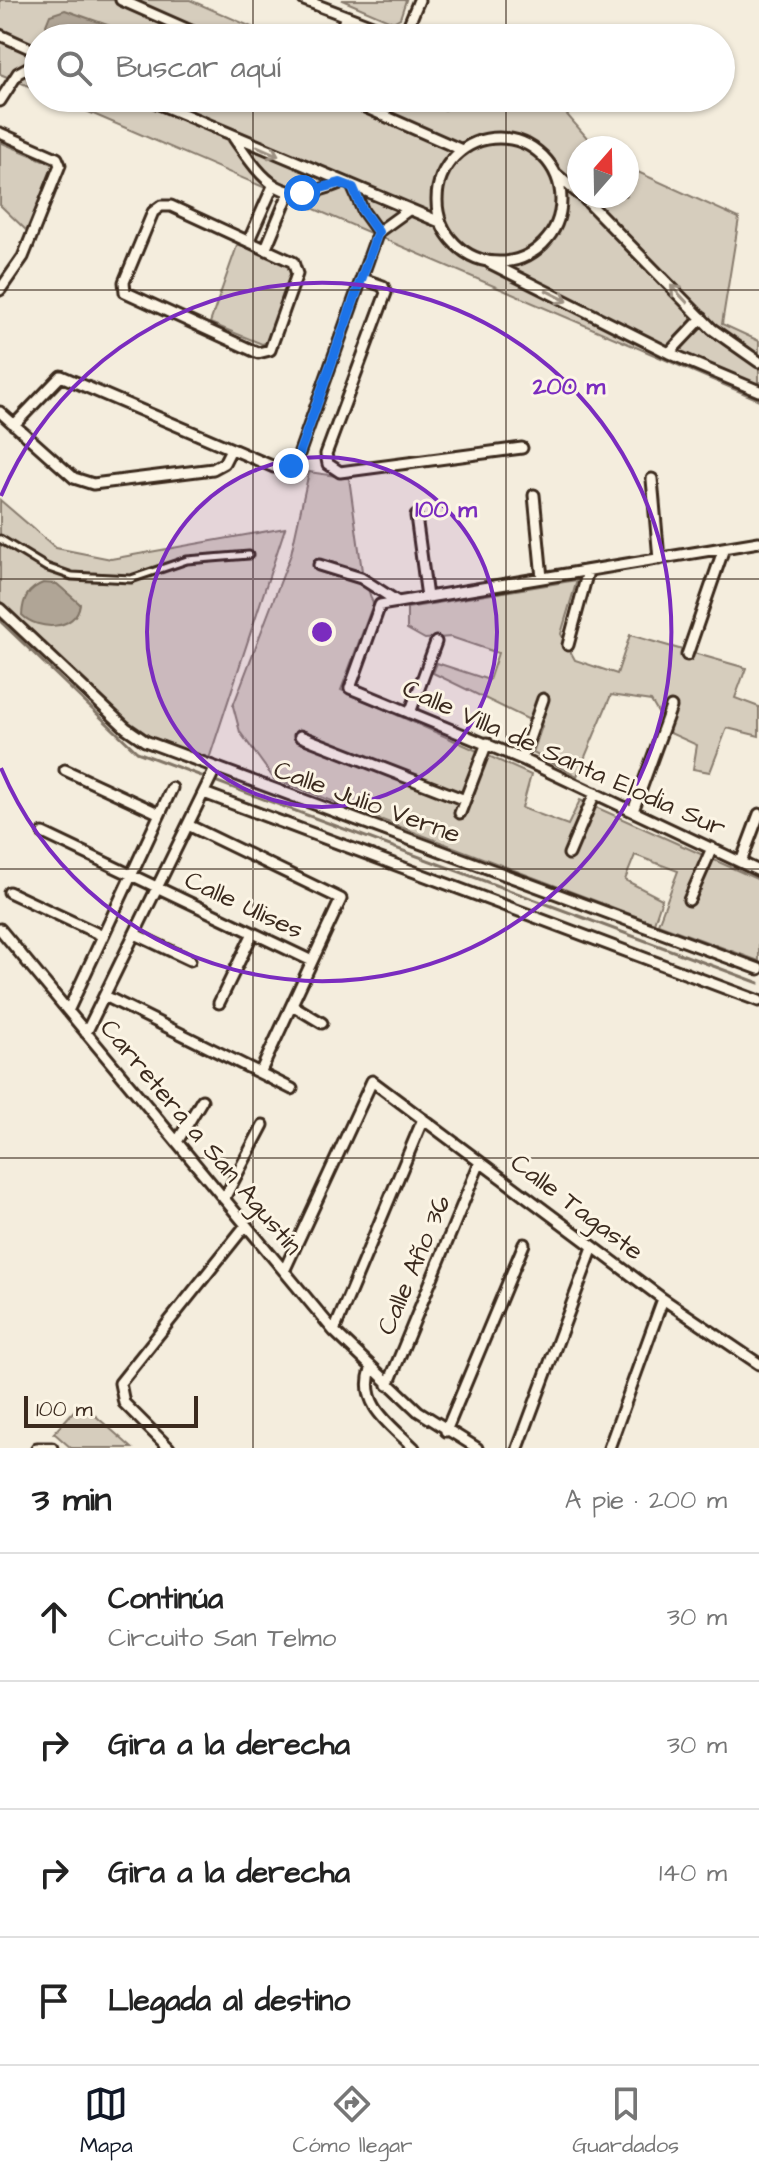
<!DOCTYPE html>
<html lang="es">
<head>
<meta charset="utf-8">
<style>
  :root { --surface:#fff; --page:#f2f2f2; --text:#222; --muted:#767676; --line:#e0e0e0; --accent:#111827 }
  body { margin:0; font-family:"Architects Daughter",sans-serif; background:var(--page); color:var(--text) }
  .compass { position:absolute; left:567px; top:136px; width:72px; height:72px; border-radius:50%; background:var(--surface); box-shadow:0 2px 6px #0004; rotate:20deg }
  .scale { position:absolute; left:24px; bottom:20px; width:174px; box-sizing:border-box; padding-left:8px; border:4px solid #3b2a1e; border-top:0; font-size:22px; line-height:28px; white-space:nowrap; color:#3b2a1e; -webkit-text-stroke:6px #fcf5e5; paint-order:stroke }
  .stop { position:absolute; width:24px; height:24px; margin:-18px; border:6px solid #1a73e8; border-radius:50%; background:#fff }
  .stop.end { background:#1a73e8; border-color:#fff; box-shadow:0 2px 8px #0008 }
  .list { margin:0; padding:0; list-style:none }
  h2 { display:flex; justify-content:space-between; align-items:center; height:104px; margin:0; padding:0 32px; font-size:34px }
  h2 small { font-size:26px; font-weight:400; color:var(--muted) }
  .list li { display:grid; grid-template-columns:52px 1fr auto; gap:24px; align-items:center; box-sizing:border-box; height:128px; padding:0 32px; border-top:2px solid var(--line) }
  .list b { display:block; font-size:30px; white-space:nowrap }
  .list p { margin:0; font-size:26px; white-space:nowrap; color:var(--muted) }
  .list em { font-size:26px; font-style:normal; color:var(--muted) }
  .icon { flex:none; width:44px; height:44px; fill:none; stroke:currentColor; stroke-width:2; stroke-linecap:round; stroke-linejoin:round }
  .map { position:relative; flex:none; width:759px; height:1448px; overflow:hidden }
  .search { position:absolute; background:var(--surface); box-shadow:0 2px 6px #0004; left:24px; right:24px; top:24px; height:88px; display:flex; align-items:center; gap:20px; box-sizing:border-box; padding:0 28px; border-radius:44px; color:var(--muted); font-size:30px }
  .sheet { height:616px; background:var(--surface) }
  nav { display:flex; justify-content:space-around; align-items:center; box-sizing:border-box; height:112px; border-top:2px solid var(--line); background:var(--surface); font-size:22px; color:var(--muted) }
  nav a { display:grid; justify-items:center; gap:4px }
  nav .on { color:var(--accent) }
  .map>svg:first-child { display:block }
  .green { fill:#d6cdbd; stroke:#887c6e; stroke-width:2 }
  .water { fill:#b0a596; stroke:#817466; stroke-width:2 }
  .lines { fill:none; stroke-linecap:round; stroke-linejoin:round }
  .stream { stroke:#817466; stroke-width:3 }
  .lane-casing { stroke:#3b2a1e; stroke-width:11 }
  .street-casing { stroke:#3b2a1e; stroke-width:15 }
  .lane { stroke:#fcf5e5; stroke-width:5 }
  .street { stroke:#fcf5e5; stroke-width:9 }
  .oneway { stroke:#9c9082 }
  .route { stroke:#1a73e8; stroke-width:10 }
  .grid { fill:none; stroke:#3b2a1e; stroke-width:2; stroke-opacity:0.55 }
  .ring { fill:none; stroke:#7b2cbf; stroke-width:4 }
  .labels { text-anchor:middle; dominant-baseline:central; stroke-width:6; stroke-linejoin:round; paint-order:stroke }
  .street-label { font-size:26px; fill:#3b2a1e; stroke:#fcf5e5 }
  .centre { fill:#7b2cbf; stroke:#fcf5e5; stroke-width:4 }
  .ring-label { font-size:24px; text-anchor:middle; font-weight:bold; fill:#7b2cbf; stroke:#fcf5e5; stroke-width:6; stroke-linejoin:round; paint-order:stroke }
</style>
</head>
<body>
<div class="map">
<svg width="759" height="1448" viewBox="0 0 759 1448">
  <rect width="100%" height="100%" fill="#f4eddd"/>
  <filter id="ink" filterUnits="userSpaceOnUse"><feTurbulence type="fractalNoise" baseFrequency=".0125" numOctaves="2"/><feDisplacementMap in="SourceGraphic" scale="16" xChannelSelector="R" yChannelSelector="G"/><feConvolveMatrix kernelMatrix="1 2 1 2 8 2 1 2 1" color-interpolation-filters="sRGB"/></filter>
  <g filter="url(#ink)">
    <path class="green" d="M 0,0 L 190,0 L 277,38 L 38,38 L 38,90 L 0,74 Z
      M 342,0 L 406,0 L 400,18 L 393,22 Z
      M 56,98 L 416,98 L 445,110 L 472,98 L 532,98 L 563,110 L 596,148 L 579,148 L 579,196 L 627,196 L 627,167 L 739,218 L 722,324 L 759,341 L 759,400 Z
      M 0,142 L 55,165 L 29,233 L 0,205 Z
      M 238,243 L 286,261 L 293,273 L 268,342 L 262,344 L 210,323 Z
      M 309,472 L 349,478 L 362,571 L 373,604 L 341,690 L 531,775 L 522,808 L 568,825 L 580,800 L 759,880 L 759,961 L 658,924 L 678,871 L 635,855 L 625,880 L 662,899 L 654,923 L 274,779 L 240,732 L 233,706 L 291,554 Z
      M 0,500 L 56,548 L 111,559 L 285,528 L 209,759 L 154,739 L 121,716 L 0,601 Z
      M 577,580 L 561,634 L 575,660 L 617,674 L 630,635 L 746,668 L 735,698 L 759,707 L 759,736 L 727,728 L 710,772 L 693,769 L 697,745 L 670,733 L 651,701 L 611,695 L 577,776 L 533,753 L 542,726 L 433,673 L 437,663 L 489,680 L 498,653 L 451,637 L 425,639 L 407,629 L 407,608 Z
      M 81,1403 L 132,1448 L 71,1448 L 54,1433 Z"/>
    <path class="water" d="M 65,10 L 113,27 L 129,38 L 55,38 L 49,34 L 46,25 L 50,15 Z
      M 43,583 L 57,584 L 80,604 C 76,631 38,631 22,615 C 23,598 28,589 43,583 Z"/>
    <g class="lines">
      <path class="stream" d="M 0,621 L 137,752 L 759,983"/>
      <g class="lane-casing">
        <path id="lane" d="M 0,539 L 46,567 L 72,576 L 131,579 L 187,560 L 249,555"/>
      </g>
      <g class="street-casing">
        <path id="street" d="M 121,0 L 207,38
          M 304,0 L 393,34 L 407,29 L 419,0
          M 0,35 L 38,52
          M 339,38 L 345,18
          M 356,38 L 361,24
          M 145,98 L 440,222
          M 344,98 L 462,150
          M 0,101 L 18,73 L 38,62
          M 0,133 L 57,158 L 60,165 L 23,257 L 0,290
          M437 200a62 62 0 1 1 124 0a62 62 0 1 1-124 0Z
          M 234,138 C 266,184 282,207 340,183
          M 557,175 L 579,194
          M 353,188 L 363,211 L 378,232
          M 582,196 L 712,329 L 759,362
          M 161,206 L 171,206 L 293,262 L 297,274 L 270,350 L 258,353 L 125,292 L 124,282 L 153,212 Z
          M 249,240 L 273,186
          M 266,248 L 289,193
          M 490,263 L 669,353 L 759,391
          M 363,279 L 383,286 L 386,293 L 326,454 L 328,464 L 340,472 L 522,448
          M 669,353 L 702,318
          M 0,412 L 74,478 L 93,484 L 213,469 L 224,463 L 231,449
          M 14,425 L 61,376 L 274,467 L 291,466 L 299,454 L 378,232 L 407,211
          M 652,479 L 659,559
          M 534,495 L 542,578
          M 416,516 L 427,597
          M 759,542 L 380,605 L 350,688 L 522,759 L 759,871
          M 319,565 L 361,578 L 398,602
          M 0,609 L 126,728 L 145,741 L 759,969
          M 568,645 L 588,571
          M 687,655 L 724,548
          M 410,713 L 436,642
          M 300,736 L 465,800
          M 522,759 L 543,699
          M 65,770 L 160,814
          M 204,793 L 759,1001
          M 633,811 L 671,707
          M 460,813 L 487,743
          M 188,825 L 341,899 L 260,1073
          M 43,833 L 312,961
          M 569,854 L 595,793
          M 741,862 L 759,814
          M 9,892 L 103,936
          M 689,900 L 712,848
          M 0,929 L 334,1331 L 418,1411 L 477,1448
          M 135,934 L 190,960
          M 105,996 L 292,1089
          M 219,1003 L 253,933
          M 292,1005 L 322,1023
          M 68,1011 L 172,788
          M 86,1033 L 215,769
          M 177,1142 L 202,1100
          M 224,1199 L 263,1125
          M 284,1271 L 372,1081 L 663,1299 L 759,1364
          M 334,1331 L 423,1119
          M 371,1369 C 359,1405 390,1424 414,1448
          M 388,1385 L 480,1162
          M 446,1431 L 524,1244
          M 37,1448 L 52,1448
          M 169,1448 L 124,1403 L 120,1383 L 246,1225
          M 518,1448 L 593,1247
          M 609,1448 L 663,1299"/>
      </g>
      <use href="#lane" class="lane"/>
      <use href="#street" class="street"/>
    </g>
    <defs><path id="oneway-shaft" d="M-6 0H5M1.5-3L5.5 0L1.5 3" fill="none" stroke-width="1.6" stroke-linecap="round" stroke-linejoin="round" transform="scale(2)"/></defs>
    <g class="oneway">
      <use href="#oneway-shaft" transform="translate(268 151) rotate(24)"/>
      <use href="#oneway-shaft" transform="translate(679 294) rotate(-133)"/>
      <use href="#oneway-shaft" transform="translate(557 296) rotate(27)"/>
    </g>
  </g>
  <g class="lines" filter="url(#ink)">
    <path class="route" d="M 291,466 L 299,454 L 378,232 L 363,211 L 353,188 L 340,183 L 302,193"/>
  </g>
  <path class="grid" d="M 253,0 L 253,38M 506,0 L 506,38M 253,98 L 253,1448M 506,98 L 506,1448M 0,290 L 759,290M 0,579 L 759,579M 0,869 L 759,869M 0,1158 L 759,1158"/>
  <circle cx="322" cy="632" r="175" fill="#7b2cbf" fill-opacity=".12"/>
  <g class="ring">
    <circle cx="322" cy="632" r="175"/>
    <path d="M1 496A349 349 0 1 1 1 768"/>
  </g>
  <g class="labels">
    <g class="street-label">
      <text transform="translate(564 758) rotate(24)">Calle Villa de Santa Elodia Sur</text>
      <text transform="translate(367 802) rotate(20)">Calle Julio Verne</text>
      <text transform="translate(244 905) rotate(25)">Calle Ulises</text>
      <text transform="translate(201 1137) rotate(50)">Carretera a San Agustín</text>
      <text transform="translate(577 1207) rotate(37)">Calle Tagaste</text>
      <text transform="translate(414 1265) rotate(-67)">Calle Año 36</text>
    </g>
  </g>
  <circle cx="322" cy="632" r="12" class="centre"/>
  <g class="ring-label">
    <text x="569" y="394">200 m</text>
    <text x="446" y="517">100 m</text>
  </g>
</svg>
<svg class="compass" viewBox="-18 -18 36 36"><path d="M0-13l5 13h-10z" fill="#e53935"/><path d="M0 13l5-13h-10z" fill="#767676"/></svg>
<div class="scale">100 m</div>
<div class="stop" style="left:302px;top:193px"></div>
<div class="stop end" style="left:291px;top:466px"></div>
<div class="search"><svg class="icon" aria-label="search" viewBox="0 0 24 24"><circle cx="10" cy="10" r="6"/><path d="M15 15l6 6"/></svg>Buscar aquí</div>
</div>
<section class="sheet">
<h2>3 min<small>A pie · 200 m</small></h2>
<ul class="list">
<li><svg class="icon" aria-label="ahead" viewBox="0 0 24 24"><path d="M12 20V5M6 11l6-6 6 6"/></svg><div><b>Continúa</b><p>Circuito San Telmo</p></div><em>30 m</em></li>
<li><svg class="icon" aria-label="right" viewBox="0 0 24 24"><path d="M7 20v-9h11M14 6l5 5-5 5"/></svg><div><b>Gira a la derecha</b></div><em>30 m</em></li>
<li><svg class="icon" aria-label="right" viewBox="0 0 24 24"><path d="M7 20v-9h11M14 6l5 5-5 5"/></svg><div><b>Gira a la derecha</b></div><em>140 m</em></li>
<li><svg class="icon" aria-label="arrive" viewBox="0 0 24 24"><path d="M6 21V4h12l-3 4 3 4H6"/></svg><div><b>Llegada al destino</b></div></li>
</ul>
</section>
<nav>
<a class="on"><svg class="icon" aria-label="map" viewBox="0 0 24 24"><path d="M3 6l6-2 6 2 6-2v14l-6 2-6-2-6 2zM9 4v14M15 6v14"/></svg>Mapa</a>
<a><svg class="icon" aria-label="directions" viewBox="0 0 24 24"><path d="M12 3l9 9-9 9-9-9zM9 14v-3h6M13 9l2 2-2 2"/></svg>Cómo llegar</a>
<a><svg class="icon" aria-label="saved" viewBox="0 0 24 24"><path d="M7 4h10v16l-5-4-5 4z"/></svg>Guardados</a>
</nav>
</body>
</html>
